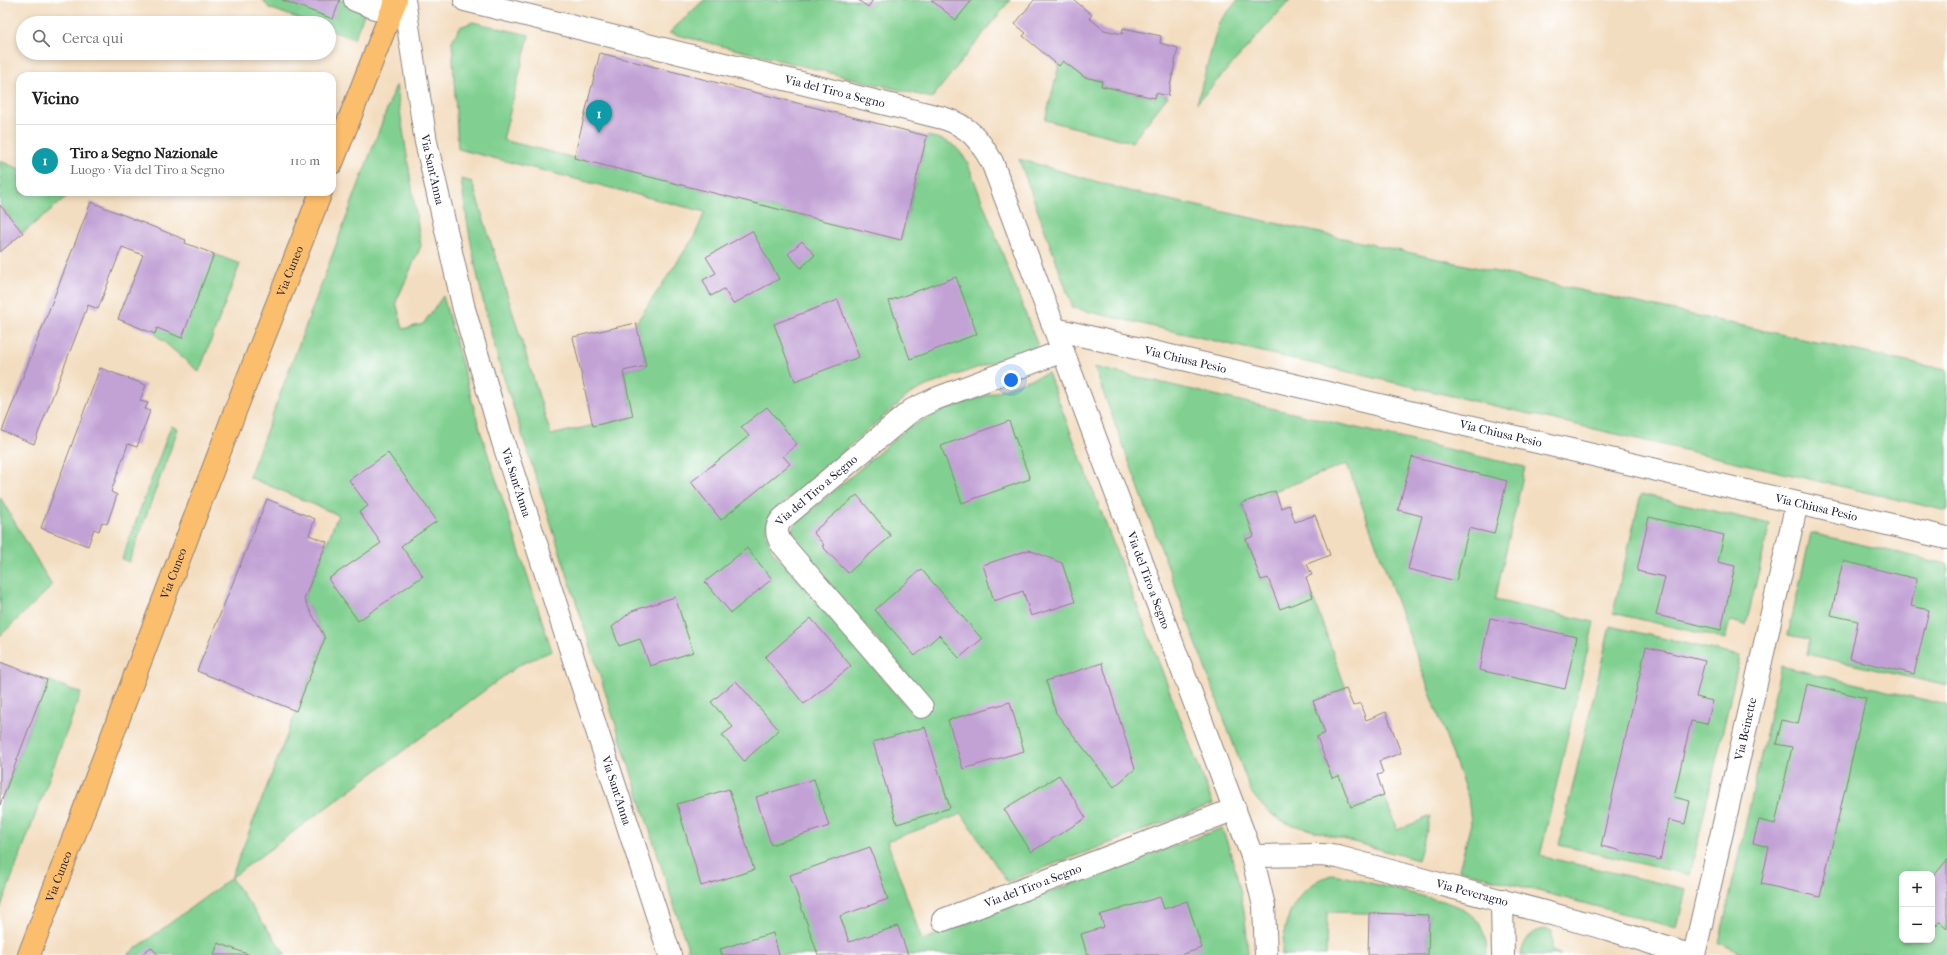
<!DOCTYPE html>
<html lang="it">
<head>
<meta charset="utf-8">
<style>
  :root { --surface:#fff; --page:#f6f6f6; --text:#202124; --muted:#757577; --line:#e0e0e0; --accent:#d1495b }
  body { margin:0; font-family:"IM FELL French Canon",serif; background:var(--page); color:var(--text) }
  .controls { position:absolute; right:12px; bottom:12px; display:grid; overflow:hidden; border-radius:8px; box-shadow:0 2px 6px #0003 }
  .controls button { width:36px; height:36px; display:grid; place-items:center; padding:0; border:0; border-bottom:1px solid var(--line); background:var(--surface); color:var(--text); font:20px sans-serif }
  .you { position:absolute; left:1011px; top:380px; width:14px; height:14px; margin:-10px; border:3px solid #fff; border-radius:50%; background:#1a73e8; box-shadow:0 0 0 6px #1a73e833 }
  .badge { display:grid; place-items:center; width:26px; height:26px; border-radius:50%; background:var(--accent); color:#fff; font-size:13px; font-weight:700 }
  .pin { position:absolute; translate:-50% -33px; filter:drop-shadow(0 1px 2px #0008) }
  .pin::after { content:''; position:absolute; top:21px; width:14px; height:12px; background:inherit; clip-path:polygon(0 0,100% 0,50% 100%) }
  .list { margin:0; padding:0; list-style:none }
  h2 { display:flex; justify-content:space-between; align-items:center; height:52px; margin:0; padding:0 16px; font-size:17px }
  h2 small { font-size:13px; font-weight:400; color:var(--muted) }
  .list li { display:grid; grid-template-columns:26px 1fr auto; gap:12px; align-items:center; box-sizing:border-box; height:72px; padding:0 16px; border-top:1px solid var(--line) }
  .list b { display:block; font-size:15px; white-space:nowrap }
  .list p { margin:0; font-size:13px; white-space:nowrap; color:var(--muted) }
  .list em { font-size:13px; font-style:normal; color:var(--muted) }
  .icon { flex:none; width:22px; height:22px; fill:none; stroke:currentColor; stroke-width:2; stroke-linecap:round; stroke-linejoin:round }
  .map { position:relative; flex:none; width:1947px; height:955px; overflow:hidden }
  .search { position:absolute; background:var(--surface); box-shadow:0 2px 6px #0003; left:16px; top:16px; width:320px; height:44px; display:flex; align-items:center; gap:10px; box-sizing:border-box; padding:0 14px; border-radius:22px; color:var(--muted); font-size:15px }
  .panel { position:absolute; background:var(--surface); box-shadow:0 2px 6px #0003; left:16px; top:72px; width:320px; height:124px; border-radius:12px }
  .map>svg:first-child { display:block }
  .green { fill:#81d091; stroke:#527966; fill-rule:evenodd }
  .building { fill:#c2a2d5 }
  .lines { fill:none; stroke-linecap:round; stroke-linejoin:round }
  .minor-casing { stroke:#8a807e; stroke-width:24 }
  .major-casing { stroke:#8a807e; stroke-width:24 }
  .minor { stroke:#fff; stroke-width:22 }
  .major { stroke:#fabe6d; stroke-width:22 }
  .labels { text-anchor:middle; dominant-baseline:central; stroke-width:3.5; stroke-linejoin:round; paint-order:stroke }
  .street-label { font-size:12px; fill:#22223b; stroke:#fff }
</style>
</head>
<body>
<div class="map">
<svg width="1947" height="955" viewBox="0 0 1947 955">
  <rect width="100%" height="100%" fill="#fff"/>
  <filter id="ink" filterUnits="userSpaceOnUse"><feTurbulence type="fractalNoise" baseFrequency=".025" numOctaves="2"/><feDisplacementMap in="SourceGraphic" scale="8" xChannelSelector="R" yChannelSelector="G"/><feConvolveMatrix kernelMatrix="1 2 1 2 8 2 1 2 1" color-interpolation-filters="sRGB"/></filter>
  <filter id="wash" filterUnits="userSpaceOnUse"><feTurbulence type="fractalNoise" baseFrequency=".012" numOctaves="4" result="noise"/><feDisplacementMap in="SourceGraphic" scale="16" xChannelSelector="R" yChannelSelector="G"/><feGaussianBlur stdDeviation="0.9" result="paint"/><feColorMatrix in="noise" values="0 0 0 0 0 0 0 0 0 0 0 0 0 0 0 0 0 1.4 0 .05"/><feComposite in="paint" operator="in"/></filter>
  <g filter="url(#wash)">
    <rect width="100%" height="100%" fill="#f3ddc0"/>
    <path class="green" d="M 263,0 L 370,0 L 354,39 L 329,30 L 329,23 L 311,23 L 269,8 Z
      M 704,0 L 1010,0 L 932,98 L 669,33 Z
      M 1238,0 L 1290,0 L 1197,103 L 1219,22 Z
      M 473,22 L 529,35 L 503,140 L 901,240 L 927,136 C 948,140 957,144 968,164 L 1038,346 L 926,386 L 910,394 L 773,512 C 763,525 765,536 772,550 L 914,715 L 930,701 L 798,547 C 792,538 790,534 794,525 L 909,427 L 939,412 L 1048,373 L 1213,804 L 1007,882 L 962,814 L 887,841 L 922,940 L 1222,828 C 1238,872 1246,908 1248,955 L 690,955 L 499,363 C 482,302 469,242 461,179 L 472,182 L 551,435 L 633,416 L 623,371 L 646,366 L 636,323 L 694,237 L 705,212 L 458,149 L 452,41 L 460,27 Z
      M 1063,61 L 1084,77 L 1102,81 L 1101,86 L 1155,98 L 1156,93 L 1168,96 L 1132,142 L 1045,120 L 1059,66 Z
      M 396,85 L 421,246 L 396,302 L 403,329 L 423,324 L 443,296 L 481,433 L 552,651 L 519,665 L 231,878 L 286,955 L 127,955 L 231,878 L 325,638 L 304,599 L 338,515 L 249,477 Z
      M 1019,159 L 1129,191 L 1916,364 L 1947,369 L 1947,511 L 1073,308 Z
      M 0,161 L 20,169 L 20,192 L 72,192 L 23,233 L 0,205 Z
      M 214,254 L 240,264 L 199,372 L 155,334 L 157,328 Z
      M 1094,367 L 1525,467 L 1495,600 L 1594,622 L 1540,856 L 1686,889 L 1677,928 L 1459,870 L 1471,823 L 1468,797 L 1347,464 L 1242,503 L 1254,536 L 1246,539 L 1261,580 L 1268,578 L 1280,609 L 1313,597 L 1346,689 L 1313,701 L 1325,733 L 1317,737 L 1332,778 L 1339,776 L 1351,807 L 1384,795 L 1397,830 L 1431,816 L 1418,860 L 1289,824 C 1272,817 1262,807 1251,792 Z
      M 171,426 L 178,429 L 129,562 L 122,559 Z
      M 1641,494 L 1770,524 L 1746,625 L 1730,621 L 1725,639 L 1613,613 Z
      M 0,497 L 52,586 L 0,636 Z
      M 1811,533 L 1947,564 L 1947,686 L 1807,654 L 1810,639 L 1788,635 Z
      M 1610,626 L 1740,656 L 1690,875 L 1559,845 Z
      M 1781,666 L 1947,705 L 1947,955 L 1746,955 L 1719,943 ZM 1902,874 L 1932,874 L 1932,940 L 1902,940 Z
      M 47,680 L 81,693 L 0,909 L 0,806 Z
      M 1334,874 L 1446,902 C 1475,913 1486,923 1487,955 L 1428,955 L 1429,915 L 1327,912 L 1326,955 L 1282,955 C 1282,918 1297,885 1334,874 Z
      M 1544,929 L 1552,931 L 1552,951 L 1562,955 L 1521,955 C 1524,941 1529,932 1544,929 Z"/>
    <g id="blocks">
      <path class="building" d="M 282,0 L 340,0 L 333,19 Z
        M 858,0 L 873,0 L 868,7 Z
        M 931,0 L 972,0 L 956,20 Z
        M 1034,0 L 1074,0 L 1092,15 L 1089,18 L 1104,30 L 1122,34 L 1123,28 L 1161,36 L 1160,43 L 1178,48 L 1168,96 L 1156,93 L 1155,98 L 1101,86 L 1102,81 L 1084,77 L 1063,61 L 1059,66 L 1023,36 L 1026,33 L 1015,24 Z
        M 600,53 L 927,136 L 901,240 L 574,158 Z
        M 91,202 L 186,240 L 185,243 L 214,254 L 182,338 L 157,328 L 155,334 L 118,319 L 143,255 L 122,247 L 98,309 L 88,305 L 34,444 L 2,431 Z
        M 0,205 L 23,233 L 0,252 Z
        M 752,231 L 779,279 L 733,304 L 724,289 L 711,296 L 703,280 L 716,273 L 706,257 Z
        M 802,241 L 815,255 L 801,268 L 788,254 Z
        M 956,277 L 977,334 L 910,359 L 889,301 Z
        M 838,300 L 859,357 L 795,381 L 774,324 Z
        M 636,323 L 646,366 L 623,371 L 633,416 L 593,426 L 573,337 Z
        M 100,368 L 146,385 L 140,401 L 148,403 L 145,409 L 150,411 L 137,447 L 128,444 L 111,492 L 117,495 L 107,524 L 102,522 L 99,531 L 94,529 L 88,546 L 41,528 Z
        M 767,407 L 797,444 L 783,456 L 790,464 L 721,520 L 691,482 L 749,436 L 741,427 Z
        M 1009,421 L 1030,479 L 962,503 L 941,446 Z
        M 388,453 L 437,521 L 401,546 L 423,576 L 358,621 L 328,579 L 381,543 L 359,512 L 368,506 L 349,480 Z
        M 1412,457 L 1507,481 L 1494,534 L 1469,528 L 1456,581 L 1408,569 L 1422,516 L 1398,510 Z
        M 1275,491 L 1281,508 L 1289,505 L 1295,522 L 1315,515 L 1330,555 L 1307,564 L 1312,575 L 1306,577 L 1313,597 L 1280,609 L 1268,578 L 1261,580 L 1246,539 L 1254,536 L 1242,503 Z
        M 857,495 L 891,536 L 848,573 L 822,546 L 824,545 L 813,532 Z
        M 267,499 L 315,519 L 309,535 L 327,542 L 304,599 L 325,638 L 296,711 L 197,671 Z
        M 1649,517 L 1724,535 L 1718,562 L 1735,566 L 1721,630 L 1656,615 L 1665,577 L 1637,571 Z
        M 747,548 L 772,579 L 731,613 L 705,582 Z
        M 1029,550 L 1062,563 L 1075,602 L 1031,616 L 1023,591 L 994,601 L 983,565 Z
        M 1843,561 L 1917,579 L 1911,606 L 1929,610 L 1914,674 L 1850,659 L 1858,621 L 1831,615 Z
        M 921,569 L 982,639 L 959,658 L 939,635 L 915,656 L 875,610 Z
        M 675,597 L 693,652 L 650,666 L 640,639 L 619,646 L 612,627 L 632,611 Z
        M 811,618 L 851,666 L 804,704 L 765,657 Z
        M 1490,618 L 1577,637 L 1565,689 L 1479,670 Z
        M 1646,647 L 1705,661 L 1696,697 L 1713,701 L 1707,724 L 1691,721 L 1674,797 L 1690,801 L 1685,824 L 1669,820 L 1660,860 L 1601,846 Z
        M 0,662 L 47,680 L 0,805 Z
        M 1102,663 L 1135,769 L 1114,787 L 1056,713 L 1046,681 Z
        M 736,681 L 779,730 L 744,761 L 722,735 L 733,727 L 711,702 Z
        M 1807,684 L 1866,698 L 1820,897 L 1761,884 L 1769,847 L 1753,843 L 1759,820 L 1775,824 L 1792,747 L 1776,744 L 1782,720 L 1798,724 Z
        M 1346,689 L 1353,706 L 1360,703 L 1366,720 L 1386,712 L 1401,753 L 1379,761 L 1383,773 L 1377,775 L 1384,795 L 1351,807 L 1339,776 L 1332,778 L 1317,737 L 1325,733 L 1313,701 Z
        M 1010,702 L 1024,751 L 963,769 L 948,720 Z
        M 925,727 L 950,808 L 897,824 L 873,742 Z
        M 1059,775 L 1086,818 L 1031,852 L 1004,809 Z
        M 814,779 L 829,826 L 771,845 L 756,797 Z
        M 729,789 L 754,870 L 701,886 L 677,804 Z
        M 870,847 L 888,899 L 840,916 L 849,942 L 898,926 L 908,955 L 818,955 L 790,875 Z
        M 1947,860 L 1947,928 L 1940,922 L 1936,926 L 1932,923 L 1932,878 Z
        M 1160,897 L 1164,909 L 1187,901 L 1202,948 L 1180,955 L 1087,955 L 1081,934 L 1104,927 L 1100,915 Z
        M 1369,913 L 1429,915 L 1428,955 L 1368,955 Z
        M 773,933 L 779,955 L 722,955 L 720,949 Z
        M 218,943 L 250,955 L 214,955 Z
        M 151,947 L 158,955 L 141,955 Z"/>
    </g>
  </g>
  <g filter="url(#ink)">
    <use href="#blocks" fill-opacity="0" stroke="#8a807e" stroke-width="1"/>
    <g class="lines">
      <g class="minor-casing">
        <g id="minor">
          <path d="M 355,0 L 391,14"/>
          <path id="s1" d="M 404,0 L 426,142 L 464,309 L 503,442 L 670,955"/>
          <path id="s2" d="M 465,0 L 943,118 C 969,126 979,139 992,162 L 1252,856 L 1264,906 L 1266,955"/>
          <path id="s3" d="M 1055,329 L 1947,538"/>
          <path id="s4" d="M 922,707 L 781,543 C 776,534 775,527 782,519 L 912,410 L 935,399 L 1063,351"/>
          <path id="s5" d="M 1252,856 L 1321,855 L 1338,857 L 1608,929 L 1689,955"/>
          <path d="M 1502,900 L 1503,955"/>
          <path id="s6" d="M 943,920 L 1235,809"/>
          <path id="s7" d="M 1694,955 L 1797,503"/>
        </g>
      </g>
      <g class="major-casing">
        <g id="major">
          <path d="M 332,163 L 396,0"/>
          <path id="s8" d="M 29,955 L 237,406 L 321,192"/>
        </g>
      </g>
      <use href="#minor" class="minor"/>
      <use href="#major" class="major"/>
    </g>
  </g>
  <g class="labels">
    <g class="street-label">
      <text stroke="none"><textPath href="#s2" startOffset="381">Via del Tiro a Segno</textPath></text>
      <text stroke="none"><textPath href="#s1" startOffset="172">Via Sant'Anna</textPath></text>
      <text stroke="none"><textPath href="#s8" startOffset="732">Via Cuneo</textPath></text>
      <text stroke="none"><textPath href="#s3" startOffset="134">Via Chiusa Pesio</textPath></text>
      <text stroke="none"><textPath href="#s3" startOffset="458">Via Chiusa Pesio</textPath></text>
      <text stroke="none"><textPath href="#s1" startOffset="496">Via Sant'Anna</textPath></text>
      <text stroke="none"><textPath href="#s4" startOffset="287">Via del Tiro a Segno</textPath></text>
      <text stroke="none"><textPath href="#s3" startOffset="782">Via Chiusa Pesio</textPath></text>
      <text stroke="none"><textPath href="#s8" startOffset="408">Via Cuneo</textPath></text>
      <text stroke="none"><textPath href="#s2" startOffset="1007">Via del Tiro a Segno</textPath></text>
      <text stroke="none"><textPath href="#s7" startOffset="232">Via Beinette</textPath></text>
      <text stroke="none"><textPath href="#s1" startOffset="820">Via Sant'Anna</textPath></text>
      <text stroke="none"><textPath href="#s8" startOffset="84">Via Cuneo</textPath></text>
      <text stroke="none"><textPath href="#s6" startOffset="96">Via del Tiro a Segno</textPath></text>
      <text stroke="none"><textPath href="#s5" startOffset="225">Via Peveragno</textPath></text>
    </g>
  </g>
</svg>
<div class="controls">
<button>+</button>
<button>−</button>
</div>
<div class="you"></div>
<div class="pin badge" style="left:599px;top:133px;background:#0f9aa8">1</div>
<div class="search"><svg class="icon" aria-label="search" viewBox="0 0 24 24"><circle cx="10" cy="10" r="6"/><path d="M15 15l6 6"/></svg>Cerca qui</div>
<section class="panel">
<h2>Vicino<small></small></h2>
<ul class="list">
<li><span class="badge" style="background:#0f9aa8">1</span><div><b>Tiro a Segno Nazionale</b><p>Luogo · Via del Tiro a Segno</p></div><em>110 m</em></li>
</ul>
</section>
</div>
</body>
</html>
